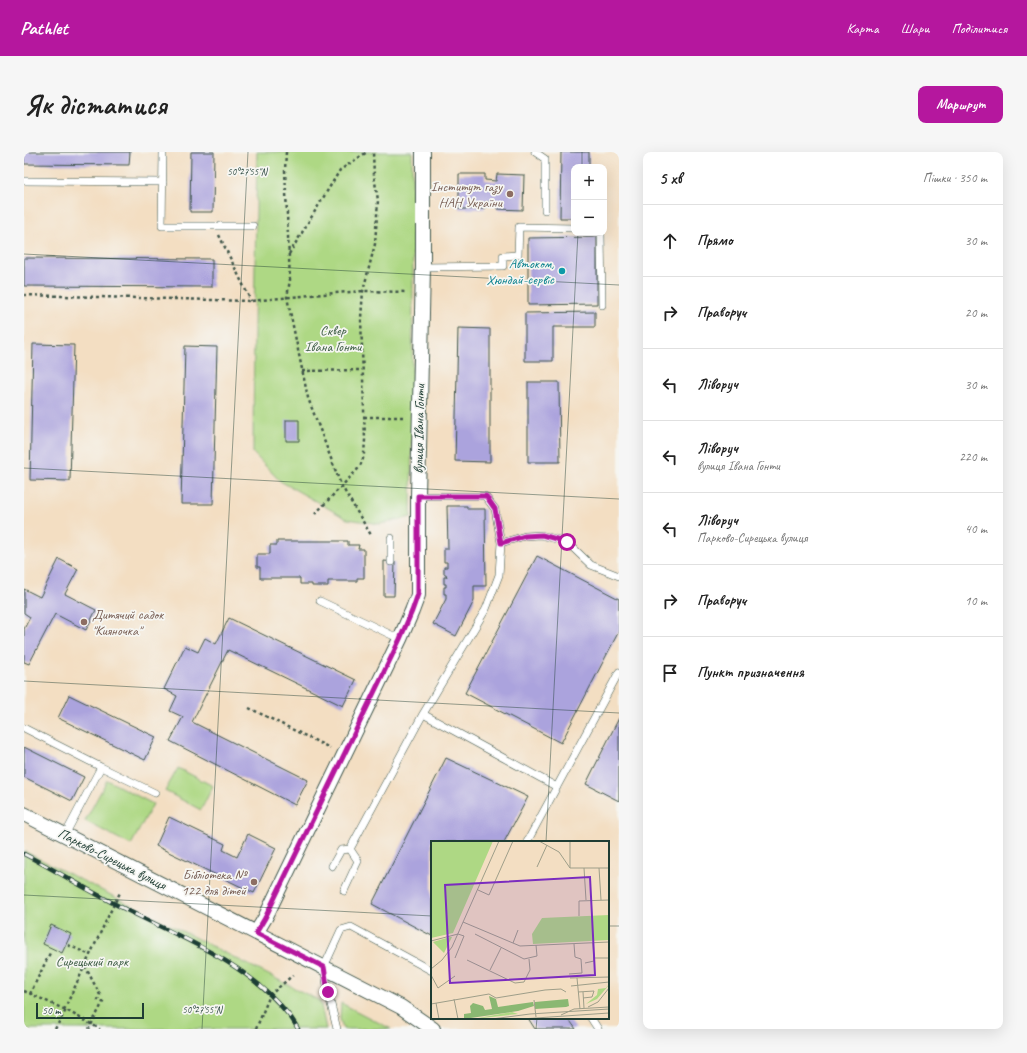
<!DOCTYPE html>
<html lang="uk">
<head>
<meta charset="utf-8">
<style>
  :root { --surface:#fff; --page:#f6f6f6; --text:#222; --muted:#767676; --line:#e0e0e0; --accent:#b5179e }
  body { margin:0; font-family:Caveat,sans-serif; background:var(--page); color:var(--text) }
  .controls { position:absolute; right:12px; top:12px; display:grid; overflow:hidden; border-radius:8px; box-shadow:0 4px 16px #0002 }
  .controls button { width:36px; height:36px; display:grid; place-items:center; padding:0; border:0; border-bottom:1px solid var(--line); background:var(--surface); color:var(--text); font:20px sans-serif }
  .scale { position:absolute; left:12px; bottom:10px; width:108px; box-sizing:border-box; padding-left:4px; border:2px solid #1f3d34; border-top:0; font-size:11px; line-height:14px; white-space:nowrap; color:#1f3d34; -webkit-text-stroke:3px #f6f6f2; paint-order:stroke }
  .stop { position:absolute; width:12px; height:12px; margin:-9px; border:3px solid #b5179e; border-radius:50%; background:#fff }
  .stop.end { background:#b5179e; border-color:#fff; box-shadow:0 1px 4px #0008 }
  .list { margin:0; padding:0; list-style:none }
  h2 { display:flex; justify-content:space-between; align-items:center; height:52px; margin:0; padding:0 16px; font-size:17px }
  h2 small { font-size:13px; font-weight:400; color:var(--muted) }
  .list li { display:grid; grid-template-columns:26px 1fr auto; gap:12px; align-items:center; box-sizing:border-box; height:72px; padding:0 16px; border-top:1px solid var(--line) }
  .list b { display:block; font-size:15px; white-space:nowrap }
  .list p { margin:0; font-size:13px; white-space:nowrap; color:var(--muted) }
  .list em { font-size:13px; font-style:normal; color:var(--muted) }
  .icon { flex:none; width:22px; height:22px; fill:none; stroke:currentColor; stroke-width:2; stroke-linecap:round; stroke-linejoin:round }
  .map { position:relative; flex:none; width:595px; height:877px; overflow:hidden; border-radius:8px }
  header { display:flex; align-items:center; gap:24px; box-sizing:border-box; height:56px; padding:0 20px; background:var(--accent); color:#fff }
  header strong { font-size:19px }
  nav { display:flex; gap:22px; margin-inline-start:auto; font-size:14px }
  .intro { display:flex; align-items:center; justify-content:space-between; box-sizing:border-box; height:96px; padding:0 24px }
  h1 { margin:0; font-size:28px }
  .button { padding:10px 18px; border-radius:8px; background:var(--accent); color:#fff; font-size:14px; font-weight:700 }
  main { display:flex; gap:24px; padding:0 24px }
  aside { flex:1; background:var(--surface); border-radius:8px; box-shadow:0 4px 16px #0002 }
  .map>svg:first-child { display:block }
  .green { fill:#aed884; stroke:#668a5c }
  .building { fill:#aba3dd }
  .lines { fill:none; stroke-linecap:round; stroke-linejoin:round }
  .lane-casing { stroke:#3f5549; stroke-width:8 }
  .street-casing { stroke:#3f5549; stroke-width:16 }
  .path { stroke:#3f5549; stroke-width:2.5; stroke-dasharray:3 3; stroke-linecap:butt }
  .lane { stroke:#fff; stroke-width:7 }
  .street { stroke:#fff; stroke-width:14 }
  .rail-casing { stroke:#1f3d34; stroke-width:4.5 }
  .rail { stroke:#f6f6f2; stroke-width:3; stroke-dasharray:9; stroke-linecap:butt }
  .route { stroke:#b5179e; stroke-width:5 }
  .ticks { fill:none; stroke:#1f3d34; stroke-width:1; stroke-opacity:0.45 }
  .education-dot { fill:#8d6e63; stroke:#f6f6f2; stroke-width:1.5 }
  .culture-dot { fill:#0f9aa8; stroke:#f6f6f2; stroke-width:1.5 }
  .labels { text-anchor:middle; dominant-baseline:central; stroke-width:3.5; stroke-linejoin:round; paint-order:stroke }
  .education-label { font-size:14px; fill:#785e54; stroke:#f6f6f2; text-anchor:end }
  .culture-label { font-size:14px; fill:#0d838f; stroke:#f6f6f2; text-anchor:end }
  .park-label { font-size:14px; fill:#3c5c44; stroke:#f6f6f2 }
  .street-label { font-size:14px; fill:#1f3d34; stroke:#f6f6f2 }
  .inset-road { fill:none; stroke:#9e9e89; stroke-width:1 }
  .view { fill:#7b2cbf; fill-opacity:0.15; stroke:#7b2cbf; stroke-width:2 }
  .inset-edge { fill:none; stroke:#1f3d34; stroke-width:2 }
  .ticks-label { font-size:10px; text-anchor:middle; fill:#1f3d34; stroke:#f6f6f2; stroke-width:3.5; stroke-linejoin:round; paint-order:stroke }
</style>
</head>
<body>
<header>
<strong>Pathlet</strong>
<nav><a>Карта</a><a>Шари</a><a>Поділитися</a></nav>
</header>
<div class="intro"><h1>Як дістатися</h1><a class="button">Маршрут</a></div>
<main>
<div class="map">
<svg width="595" height="877" viewBox="0 0 595 877">
  <rect width="100%" height="100%" fill="#f6f6f2"/>
  <filter id="ink" filterUnits="userSpaceOnUse"><feTurbulence type="fractalNoise" baseFrequency=".025" numOctaves="2"/><feDisplacementMap in="SourceGraphic" scale="8" xChannelSelector="R" yChannelSelector="G"/><feConvolveMatrix kernelMatrix="1 2 1 2 8 2 1 2 1" color-interpolation-filters="sRGB"/></filter>
  <filter id="wash" filterUnits="userSpaceOnUse"><feTurbulence type="fractalNoise" baseFrequency=".012" numOctaves="4" result="noise"/><feDisplacementMap in="SourceGraphic" scale="16" xChannelSelector="R" yChannelSelector="G"/><feGaussianBlur stdDeviation="0.9" result="paint"/><feColorMatrix in="noise" values="0 0 0 0 0 0 0 0 0 0 0 0 0 0 0 0 0 1.4 0 .05"/><feComposite in="paint" operator="in"/></filter>
  <g filter="url(#wash)">
    <rect width="100%" height="100%" fill="#f3dec2"/>
    <path class="green" d="M 233,0 L 388,0 L 389,123 L 387,365 L 356,372 L 323,367 L 256,329 L 229,301 L 230,175 Z
      M 154,616 L 189,634 L 177,658 L 141,639 Z
      M 83,628 L 129,652 L 107,693 L 61,669 Z
      M 0,699 L 296,849 L 302,877 L 0,877 Z
      M 317,851 L 367,877 L 319,877 L 316,867 Z"/>
    <g id="blocks">
      <path class="building" d="M 0,0 L 106,0 L 105,13 L 0,12 Z
        M 167,0 L 190,0 L 189,60 L 166,60 Z
        M 537,0 L 565,0 L 565,15 L 550,15 L 550,66 L 536,66 Z
        M 435,22 L 461,22 L 461,28 L 472,29 L 473,22 L 500,23 L 499,58 L 473,57 L 473,50 L 461,50 L 461,57 L 435,57 Z
        M 573,85 L 573,152 L 504,153 L 504,86 Z
        M 0,106 L 188,107 L 188,135 L 0,134 Z
        M 571,160 L 571,175 L 529,175 L 529,209 L 501,209 L 501,161 Z
        M 434,176 L 466,177 L 466,310 L 431,309 Z
        M 9,192 L 50,193 L 46,329 L 6,328 Z
        M 161,194 L 193,195 L 189,352 L 157,352 Z
        M 504,230 L 535,230 L 536,310 L 504,310 Z
        M 262,268 L 275,268 L 275,289 L 262,289 Z
        M 423,354 L 443,354 L 443,357 L 461,357 L 462,434 L 450,434 L 450,449 L 432,484 L 409,472 L 422,447 L 422,442 L 420,442 L 420,435 L 422,435 L 422,432 L 420,432 L 420,425 L 423,425 L 422,422 L 420,422 L 420,415 L 423,415 L 423,410 L 420,410 L 420,397 L 424,397 Z
        M 253,389 L 324,389 L 324,393 L 335,393 L 334,397 L 340,397 L 340,426 L 333,426 L 333,429 L 304,429 L 304,434 L 288,434 L 288,432 L 276,432 L 276,426 L 236,426 L 236,415 L 233,415 L 233,402 L 246,402 L 246,393 L 253,393 Z
        M 513,404 L 595,447 L 595,479 L 537,591 L 441,541 Z
        M 35,407 L 54,417 L 41,442 L 72,458 L 62,478 L 31,462 L 5,512 L 0,510 L 0,477 L 6,465 L 0,461 L 0,437 L 16,445 Z
        M 360,409 L 371,410 L 370,444 L 360,444 Z
        M 205,466 L 332,528 L 319,554 L 204,498 L 168,570 L 284,628 L 271,653 L 146,589 L 159,565 L 146,559 L 153,544 L 140,537 L 161,494 L 174,500 L 181,486 L 192,492 Z
        M 45,543 L 132,585 L 121,608 L 34,566 Z
        M 595,566 L 595,649 L 562,632 Z
        M 0,595 L 60,625 L 48,649 L 0,625 Z
        M 422,606 L 504,645 L 480,690 L 408,690 L 408,784 L 348,752 Z
        M 145,665 L 201,692 L 199,698 L 213,705 L 224,682 L 252,696 L 230,741 L 132,694 Z
        M 27,773 L 47,782 L 38,801 L 19,792 Z
        M 504,866 L 544,866 L 552,877 L 511,877 Z"/>
    </g>
  </g>
  <g filter="url(#ink)">
    <use href="#blocks" fill-opacity="0" stroke="#3f5549" stroke-width="1"/>
    <g class="lines">
      <g class="lane-casing">
        <path id="lane" d="M 139,0 L 138,74 L 229,74
          M 511,0 L 521,7 L 521,58
          M 0,29 L 139,30
          M 577,81 L 578,153
          M 399,115 L 479,114 L 479,104 L 494,103 L 495,75 L 550,76
          M 367,386 L 367,410
          M 477,391 L 501,384 L 517,383 L 543,390 L 567,413 L 595,424
          M 296,449 L 376,487
          M 399,562 L 533,635
          M 0,576 L 77,615 L 41,683
          M 77,615 L 131,641
          M 503,690 L 595,520
          M 308,714 L 317,698 L 326,697 L 399,562 L 462,457 L 475,423 L 477,391 L 471,357 L 461,344 L 394,344
          M 320,739 L 334,709 L 326,697
          M 567,866 L 574,877
          M 313,877 L 304,840 L 300,815 L 317,778 L 327,775 L 408,819"/>
      </g>
      <g class="street-casing">
        <path id="street" d="M 0,662 L 377,855 L 409,877
          M 232,781 L 241,766 L 376,487 L 388,459 L 394,443 L 394,344 L 399,115 L 399,0"/>
      </g>
      <path class="path" d="M 262,0 L 261,18 L 266,128 L 263,145 L 284,246 L 317,333 L 347,383
        M 195,83 L 227,149
        M 265,102 L 316,18 L 343,0
        M 0,143 L 227,149 L 298,142 L 339,139 L 383,140
        M 278,219 L 338,218
        M 340,265 L 382,265
        M 291,362 L 333,318 C 341,308 340,300 341,288 L 337,166 L 339,139 L 351,92 L 354,48 L 350,24 L 349,0
        M 225,556 L 306,596
        M 44,793 L 66,803
        M 61,814 L 76,843 L 74,848 L 79,850 L 65,877
        M 0,839 L 42,858 L 76,877
        M 6,842 L 27,799
        M 40,858 L 90,752 L 97,739
        M 31,877 L 42,858
        M 232,877 L 246,843 L 269,823"/>
      <use href="#lane" class="lane"/>
      <use href="#street" class="street"/>
      <g class="rail-casing">
        <path id="rail" d="M 0,702 C 31,718 60,736 91,752 C 150,783 221,808 264,862 C 268,866 271,872 274,877"/>
      </g>
      <use href="#rail" class="rail"/>
    </g>
  </g>
  <g class="lines" filter="url(#ink)">
    <path class="route" d="M 304,840 L 300,815 L 232,781 L 241,766 L 376,487 L 388,459 L 394,442 L 394,344 L 462,344 L 471,357 L 477,391 L 501,384 L 518,383 L 543,390"/>
  </g>
  <path class="ticks" d="M 558,15 L 558,0M 0,102 L 595,133M 0,316 L 595,347M 0,529 L 595,561M 522,690 L 554,81M 0,743 L 408,764M 584,774 L 595,774M 178,877 L 224,0M 512,877 L 513,866"/>
  <g class="education-dot">
    <circle cx="486" cy="42" r="4"/>
    <circle cx="60" cy="470" r="4"/>
    <circle cx="230" cy="730" r="4"/>
  </g>
  <circle class="culture-dot" cx="538" cy="119" r="4"/>
  <g class="labels">
    <g class="education-label">
      <text x="478" y="34">Інститут газу<tspan x="478" dy="16">НАН України</tspan></text>
      <text x="68" y="462" text-anchor="start">Дитячий садок<tspan x="68" dy="16">"Кияночка"</tspan></text>
      <text x="222" y="722">Бібліотека №<tspan x="222" dy="16">122 для дітей</tspan></text>
    </g>
    <g class="culture-label">
      <text x="530" y="111">Автоком,<tspan x="530" dy="16">Хюндай-сервіс</tspan></text>
    </g>
    <g class="park-label">
      <text x="309" y="178">Сквер<tspan x="309" dy="16">Івана Гонти</tspan></text>
      <text x="68" y="809">Сирецький парк</text>
    </g>
    <g class="street-label">
      <text transform="translate(395 277) rotate(-89)">вулиця Івана Гонти</text>
      <text transform="translate(88 707) rotate(27)">Парково-Сирецька вулиця</text>
    </g>
  </g>
  <g transform="translate(407 689)">
    <rect width="178" height="178" fill="#f3dec2"/>
    <path d="M 0,0 L 62,0 L 22,92 L 0,97 ZM 178,74 L 178,99 L 102,103 L 101,93 L 111,77 ZM 21,96 L 13,112 L 2,101 L 19,96 ZM 178,143 L 178,144 L 166,158 L 155,163 L 166,154 L 167,148 L 175,147 ZM 81,171 L 87,173 L 42,178 Z" fill="#aed884"/>
    <path d="M 58,155 L 65,158 L 67,166 L 102,161 L 103,165 L 87,170 L 33,178 L 33,173 L 40,172 L 39,165 L 42,162 L 52,165 L 54,169 L 61,168 ZM 137,158 L 138,165 L 135,166 L 104,168 L 104,161 Z" fill="#8ab872"/>
    <path class="inset-road" d="M 108,0 L 128,11 L 139,27M 139,0 L 139,27M 106,26 L 116,4M 139,27 L 178,27M 153,27 L 155,59M 168,27 L 170,59M 47,49 L 58,54 L 82,0M 148,75 L 148,60 L 178,59M 32,81 L 89,105 L 178,101M 44,93 L 93,118 L 106,115 L 105,104M 0,100 L 27,93 L 33,95 L 24,117M 82,102 L 87,89M 163,117 L 178,117M 36,119 L 84,142 L 93,141 L 99,129 L 98,118M 154,122 L 163,120 L 162,102M 0,128 L 11,119 L 21,106 L 68,0M 59,129 L 70,107M 138,133 L 151,132 L 150,118 L 144,116 L 143,103M 0,134 L 7,147 L 24,135M 139,137 L 178,136M 146,137 L 149,168M 140,145 L 178,141M 147,151 L 163,150 L 161,156 L 152,157M 152,151 L 153,167M 23,158 L 27,178M 103,159 L 105,176M 5,162 L 8,178M 0,163 L 58,153 L 65,157 L 114,149 L 130,148 L 135,151M 157,166 L 167,161 L 178,147M 130,174 L 143,168 L 178,166M 61,178 L 99,173 L 178,168M 90,178 L 178,172"/>
    <path class="view" d="M 159,36 L 164,134 L 19,142 L 14,44 Z"/>
    <rect width="178" height="178" class="inset-edge"/>
  </g>
  <g class="ticks-label">
    <text x="223" y="23">50°27'55"N</text>
    <text x="178" y="861">50°27'55"N</text>
  </g>
</svg>
<div class="controls">
<button>+</button>
<button>−</button>
</div>
<div class="scale">50 m</div>
<div class="stop" style="left:543px;top:390px"></div>
<div class="stop end" style="left:304px;top:840px"></div>
</div>
<aside>
<h2>5 хв<small>Пішки · 350 m</small></h2>
<ul class="list">
<li><svg class="icon" aria-label="ahead" viewBox="0 0 24 24"><path d="M12 20V5M6 11l6-6 6 6"/></svg><div><b>Прямо</b></div><em>30 m</em></li>
<li><svg class="icon" aria-label="right" viewBox="0 0 24 24"><path d="M7 20v-9h11M14 6l5 5-5 5"/></svg><div><b>Праворуч</b></div><em>20 m</em></li>
<li><svg class="icon" aria-label="left" viewBox="0 0 24 24"><path d="M17 20v-9H6M10 6l-5 5 5 5"/></svg><div><b>Ліворуч</b></div><em>30 m</em></li>
<li><svg class="icon" aria-label="left" viewBox="0 0 24 24"><path d="M17 20v-9H6M10 6l-5 5 5 5"/></svg><div><b>Ліворуч</b><p>вулиця Івана Гонти</p></div><em>220 m</em></li>
<li><svg class="icon" aria-label="left" viewBox="0 0 24 24"><path d="M17 20v-9H6M10 6l-5 5 5 5"/></svg><div><b>Ліворуч</b><p>Парково-Сирецька вулиця</p></div><em>40 m</em></li>
<li><svg class="icon" aria-label="right" viewBox="0 0 24 24"><path d="M7 20v-9h11M14 6l5 5-5 5"/></svg><div><b>Праворуч</b></div><em>10 m</em></li>
<li><svg class="icon" aria-label="arrive" viewBox="0 0 24 24"><path d="M6 21V4h12l-3 4 3 4H6"/></svg><div><b>Пункт призначення</b></div></li>
</ul>
</aside>
</main>
</body>
</html>
